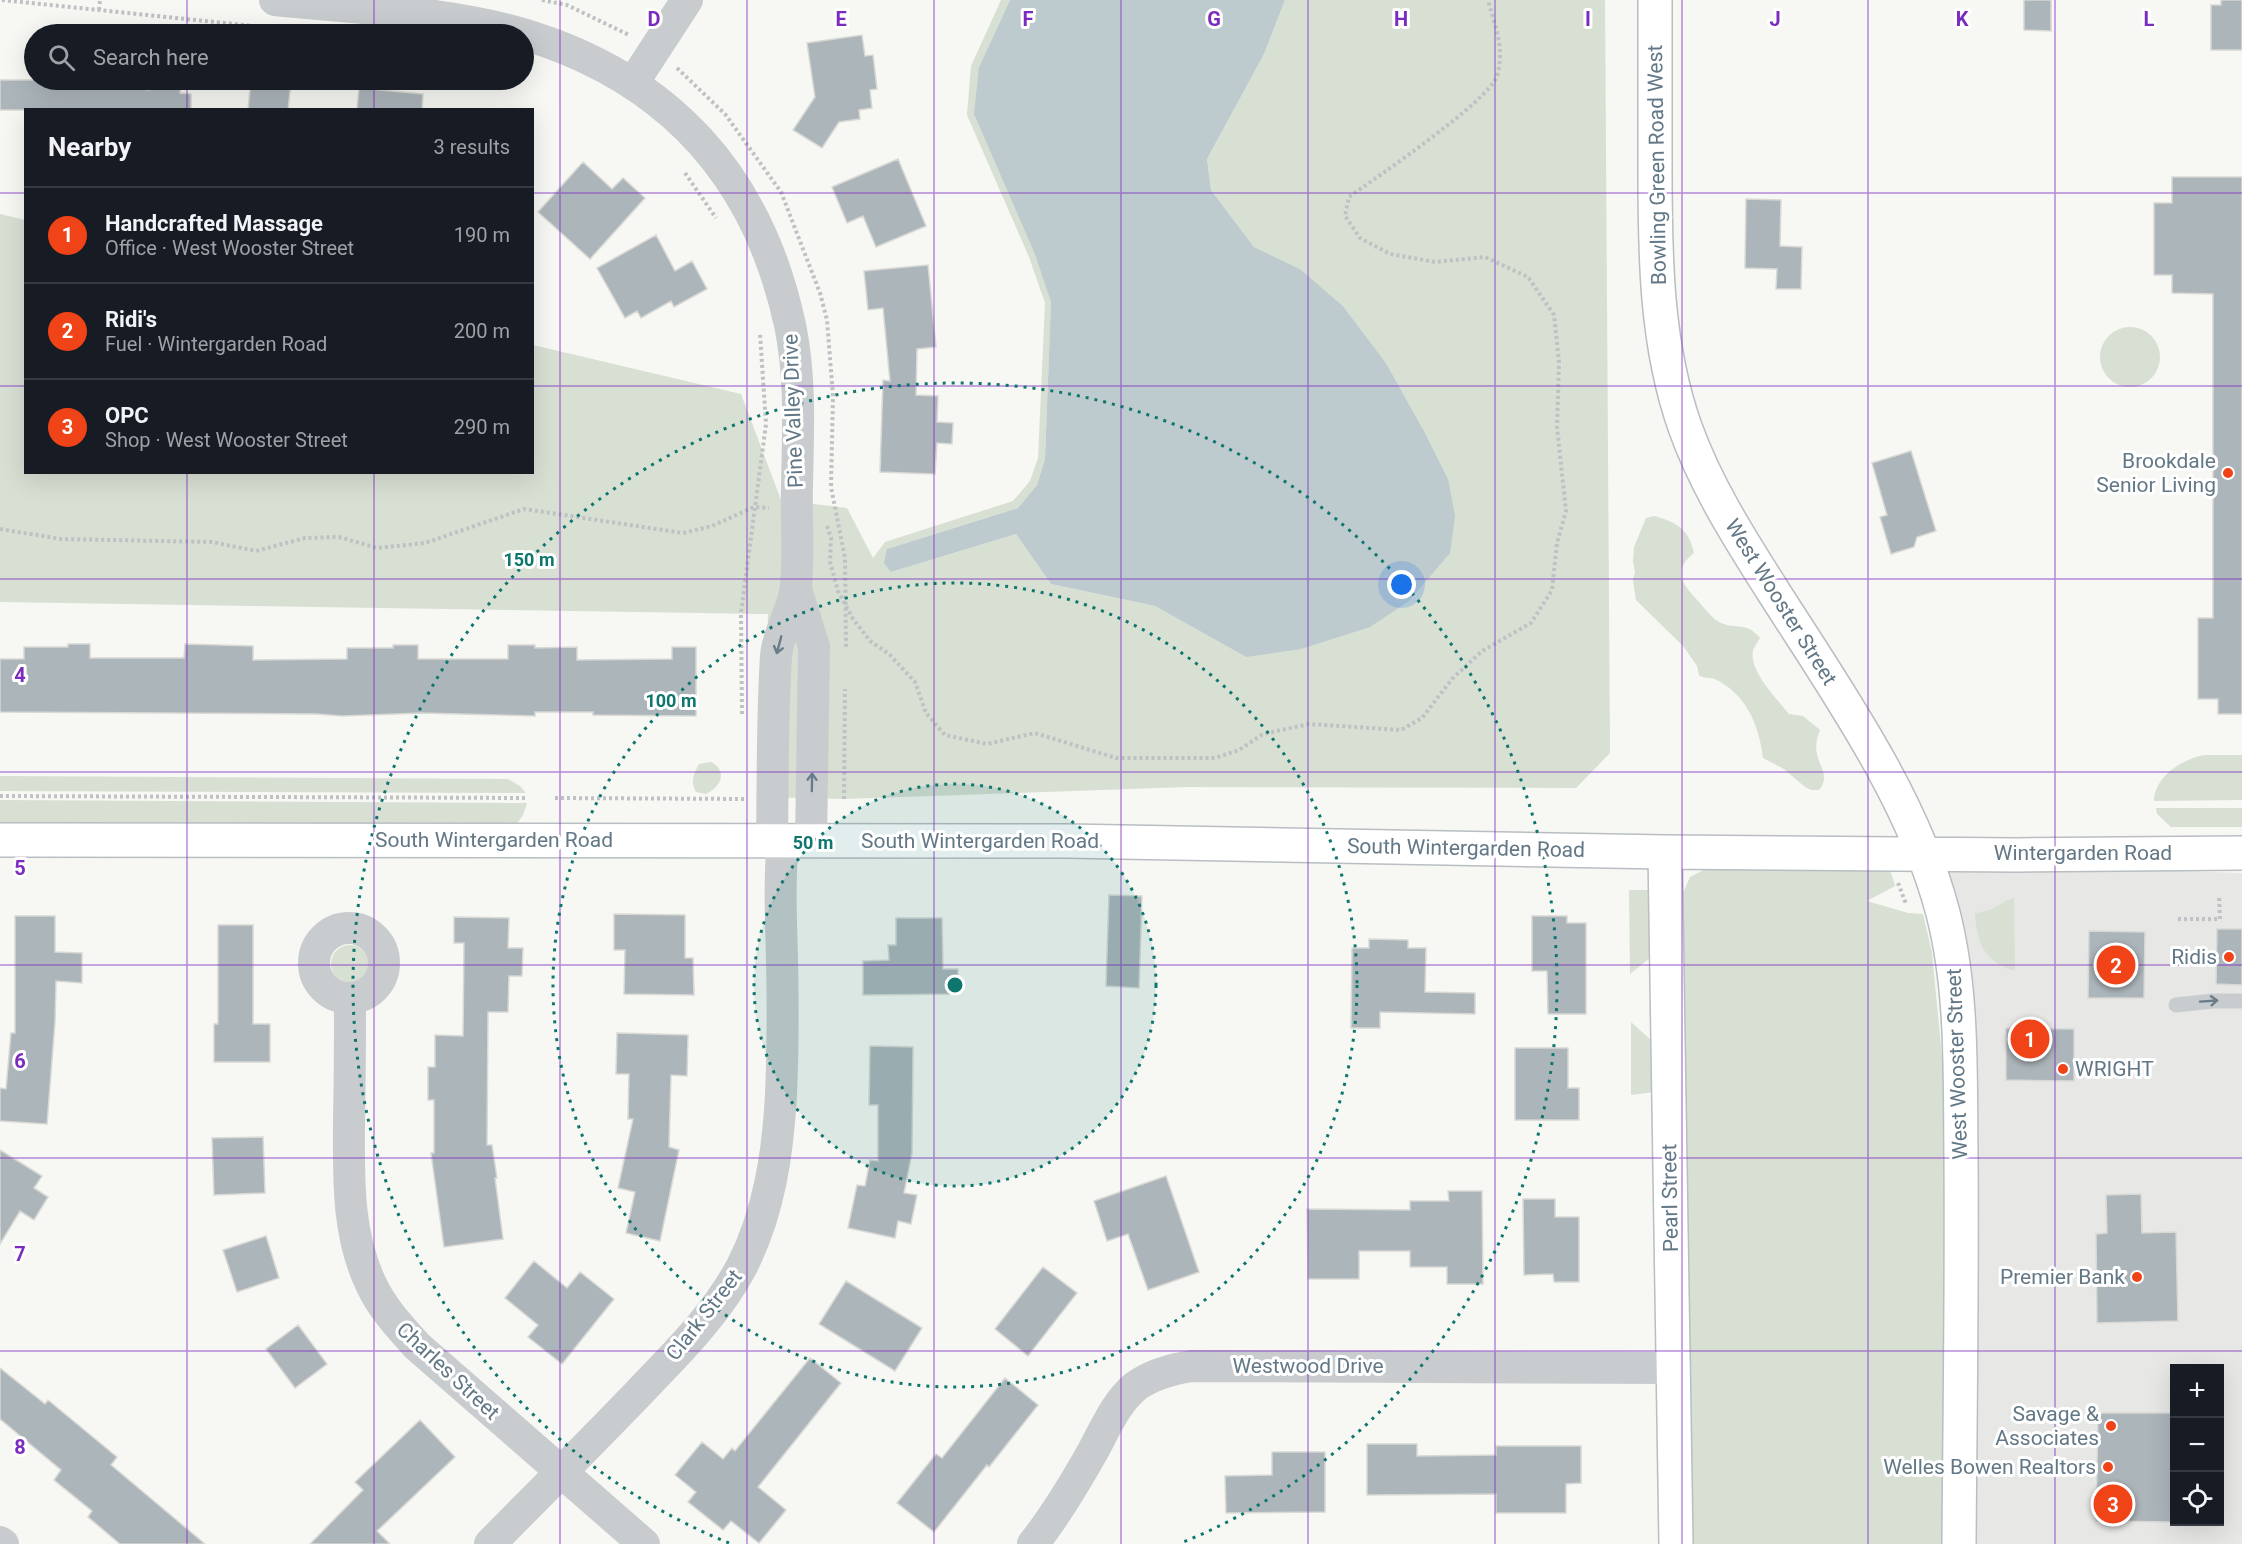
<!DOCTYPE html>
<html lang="en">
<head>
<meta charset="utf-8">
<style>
  :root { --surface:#171b24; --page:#20242c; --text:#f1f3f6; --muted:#9ea1a6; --line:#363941; --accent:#f14318 }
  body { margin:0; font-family:Roboto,sans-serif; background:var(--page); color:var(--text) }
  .controls { position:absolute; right:18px; bottom:18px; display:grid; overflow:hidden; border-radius:0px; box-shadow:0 6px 24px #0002 }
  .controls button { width:54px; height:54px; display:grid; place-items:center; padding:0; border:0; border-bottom:2px solid var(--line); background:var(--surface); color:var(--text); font:30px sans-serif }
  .you { position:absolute; left:1402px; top:585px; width:21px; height:21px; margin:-15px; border:4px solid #fff; border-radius:50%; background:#1a73e8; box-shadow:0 0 0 9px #1a73e833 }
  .badge { display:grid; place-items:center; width:39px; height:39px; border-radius:50%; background:var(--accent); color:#fff; font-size:20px; font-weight:700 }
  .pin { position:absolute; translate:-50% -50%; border:3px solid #fff; box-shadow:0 2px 6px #0006 }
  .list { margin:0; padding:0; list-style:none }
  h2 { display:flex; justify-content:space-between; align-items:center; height:78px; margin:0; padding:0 24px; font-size:26px }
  h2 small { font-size:20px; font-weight:400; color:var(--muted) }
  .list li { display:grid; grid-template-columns:39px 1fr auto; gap:18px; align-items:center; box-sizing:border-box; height:96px; padding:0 24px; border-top:2px solid var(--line) }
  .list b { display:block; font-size:22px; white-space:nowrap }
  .list p { margin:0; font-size:20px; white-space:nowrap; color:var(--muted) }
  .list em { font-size:20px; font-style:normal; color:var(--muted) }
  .icon { flex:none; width:33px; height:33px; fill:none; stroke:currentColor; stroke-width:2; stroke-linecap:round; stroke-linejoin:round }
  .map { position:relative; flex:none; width:2242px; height:1544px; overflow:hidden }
  .search { position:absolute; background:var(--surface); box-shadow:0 6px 24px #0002; left:24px; top:24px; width:510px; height:66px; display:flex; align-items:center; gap:15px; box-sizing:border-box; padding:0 21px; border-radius:33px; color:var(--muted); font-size:22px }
  .panel { position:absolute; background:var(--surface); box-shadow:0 6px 24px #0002; left:24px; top:108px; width:510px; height:366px; border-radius:0px }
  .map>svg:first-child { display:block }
  .built { fill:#e7e8e6; fill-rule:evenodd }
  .green { fill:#d8dfd3 }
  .water { fill:#bdcace }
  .building { fill:#acb5ba; stroke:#d8d8d5; stroke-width:1.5 }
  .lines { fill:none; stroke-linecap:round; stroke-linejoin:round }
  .secondary-casing { stroke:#b8bec2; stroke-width:36 }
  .path { stroke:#bfc2c4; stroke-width:4; stroke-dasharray:3 3; stroke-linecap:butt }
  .lane { stroke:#c9cccf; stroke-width:15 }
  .street { stroke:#c9cccf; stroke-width:32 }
  .secondary { stroke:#fff; stroke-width:33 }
  .oneway { stroke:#687c8a }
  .grid { fill:none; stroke:#7b2cbf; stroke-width:1.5; stroke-opacity:0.55 }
  .ring { fill:none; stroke:#0f766e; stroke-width:3; stroke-dasharray:3 6 }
  .poi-dot { fill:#f14318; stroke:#fff; stroke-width:2 }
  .labels { text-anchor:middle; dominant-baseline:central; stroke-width:6; stroke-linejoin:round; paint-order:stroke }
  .street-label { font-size:21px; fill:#637886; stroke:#fff }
  .poi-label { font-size:21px; fill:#637886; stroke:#fff; text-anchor:end }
  .grid-label { font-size:20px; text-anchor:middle; font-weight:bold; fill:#7b2cbf; stroke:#fff; stroke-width:6; stroke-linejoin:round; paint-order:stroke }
  .centre { fill:#0f766e; stroke:#fff; stroke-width:3 }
  .ring-label { font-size:18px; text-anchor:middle; font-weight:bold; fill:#0f766e; stroke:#fff; stroke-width:6; stroke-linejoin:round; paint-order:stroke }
</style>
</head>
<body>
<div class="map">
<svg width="2242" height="1544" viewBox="0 0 2242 1544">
  <rect width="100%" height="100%" fill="#f7f7f3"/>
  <path class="built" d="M 1936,863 L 2242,873 L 2242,1544 L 1976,1544 L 1975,1036 ZM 2174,1368 L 2220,1368 L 2220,1522 L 2174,1522 Z"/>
  <path class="green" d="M 1001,0 L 1010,0 L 979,67 L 1051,302 L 1045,459 L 1037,485 L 1018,508 L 887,549 L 891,572 L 1016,534 L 1051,584 L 1155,606 L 1246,657 L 1448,479 L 1424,431 L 1386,363 L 1343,306 L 1300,269 L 1254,247 L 1211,190 L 1207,159 L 1264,54 L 1285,0 L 1605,0 L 1610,753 L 1576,788 L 1186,787 L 844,799 L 764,797 L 768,614 L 0,602 L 0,214 L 25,220 L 26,472 L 532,472 L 533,345 L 741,394 L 781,500 L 847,508 L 873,558 L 885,542 L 1013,501 L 1030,481 L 1038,458 L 1045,303 L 1029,257 L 967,115 L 971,66 Z
    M2100 357a30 30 0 1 1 60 0a30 30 0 1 1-60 0Z
    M 1654,516 C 1678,523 1688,528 1694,553 C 1671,571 1683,585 1699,602 C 1705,609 1711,617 1719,622 C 1737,631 1745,620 1760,638 C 1758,642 1754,646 1753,651 C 1749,671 1777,699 1789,714 L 1803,716 L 1820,730 C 1817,737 1815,746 1817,754 C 1820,768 1830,776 1819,790 L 1811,790 L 1805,787 L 1784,769 L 1763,758 C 1759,725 1747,696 1717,680 C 1710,676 1705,680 1699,675 L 1697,666 L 1684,647 L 1636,600 L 1633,580 L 1635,572 L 1633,561 L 1634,547 L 1646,518 Z
    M 2205,755 L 2242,755 L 2242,800 L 2154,801 C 2155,776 2182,759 2205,755 Z
    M 711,762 C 728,771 721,787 706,794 L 696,792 C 690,781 694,774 699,764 Z
    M 0,776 L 508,779 L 520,786 L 526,793 L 0,791 Z
    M 0,800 L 527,803 L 523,815 L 514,828 L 0,826 Z
    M 2156,808 L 2242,808 L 2242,827 L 2171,827 L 2157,814 Z
    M 1715,864 L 1884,867 L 1891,873 L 1895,886 L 1867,901 L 1908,913 L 1923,914 L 1932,953 L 1946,1099 L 1944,1544 L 1690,1544 L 1680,900 L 1690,877 Z
    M 1629,890 L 1651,890 L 1651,957 L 1630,974 Z
    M 2014,898 L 2015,971 C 1984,962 1977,943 1975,913 C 1996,911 1997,903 2014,898 Z
    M331 964a19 19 0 1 1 38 0a19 19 0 1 1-38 0Z
    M 1631,1022 L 1652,1041 L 1654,1092 L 1631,1095 Z"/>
  <path class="water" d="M 1010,0 L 1285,0 L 1264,54 L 1207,159 L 1211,190 L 1254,247 L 1300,269 L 1343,306 L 1386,363 L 1424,431 L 1448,479 L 1455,516 L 1450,553 L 1409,601 L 1370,627 L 1301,649 L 1246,657 L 1155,606 L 1051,584 L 1016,534 L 891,572 L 884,563 L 887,549 L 1018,508 L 1037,485 L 1045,459 L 1051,302 L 1035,254 L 974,114 L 979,67 Z"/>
  <path class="building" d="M 2024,0 L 2051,0 L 2051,31 L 2024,30 Z
    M 2221,0 L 2242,0 L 2242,50 L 2211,50 L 2211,5 L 2221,5 Z
    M 862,35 L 865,56 L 873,55 L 877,89 L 870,90 L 872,108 L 859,110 L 860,119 L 839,122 L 822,148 L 793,130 L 815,97 L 807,43 Z
    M 0,80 L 69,80 L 69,82 L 150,90 L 151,80 L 182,80 L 180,93 L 191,94 L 191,110 L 0,110 Z
    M 251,80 L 291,82 L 288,110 L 248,110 Z
    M 359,88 L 423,94 L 422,110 L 357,110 Z
    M 898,159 L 926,226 L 876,247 L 863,216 L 847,223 L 832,187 Z
    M 583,162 L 612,189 L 623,178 L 645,198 L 590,259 L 538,212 Z
    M 2172,177 L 2242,177 L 2242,714 L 2218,714 L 2218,699 L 2198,699 L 2198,618 L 2213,618 L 2213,294 L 2172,293 L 2172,275 L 2154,275 L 2154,203 L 2172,203 Z
    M 1746,199 L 1781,200 L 1780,246 L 1802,247 L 1801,289 L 1776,289 L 1777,269 L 1745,268 Z
    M 656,235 L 675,271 L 692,261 L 707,289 L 674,307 L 671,301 L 641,318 L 637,311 L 625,318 L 597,268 Z
    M 928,265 L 936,347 L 917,349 L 916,395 L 938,396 L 937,422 L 953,423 L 952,444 L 937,443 L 935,474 L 880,472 L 883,380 L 890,381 L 883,308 L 868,310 L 864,271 Z
    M 1911,451 L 1936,531 L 1917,537 L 1914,547 L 1891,554 L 1880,517 L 1887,515 L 1872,463 Z
    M 68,644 L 90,644 L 90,658 L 184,658 L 185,644 L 253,646 L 253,660 L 347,659 L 347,648 L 393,648 L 393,645 L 418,645 L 418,659 L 508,659 L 508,645 L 535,645 L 535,648 L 577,647 L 577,660 L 672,659 L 672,647 L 696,647 L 696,716 L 593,715 L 593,712 L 535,712 L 535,716 L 422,713 L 342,716 L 317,714 L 0,712 L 0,659 L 24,659 L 24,647 L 68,647 Z
    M 1109,895 L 1142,896 L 1139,988 L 1106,986 Z
    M 614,914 L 685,915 L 685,958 L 693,958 L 694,995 L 624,994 L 625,950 L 614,950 Z
    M 15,916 L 55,916 L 55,952 L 82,953 L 82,983 L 56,981 L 55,1022 L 47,1124 L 0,1121 L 0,1088 L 6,1089 L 11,1033 L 15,1033 Z
    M 1532,916 L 1567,916 L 1567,923 L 1586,923 L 1586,1014 L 1548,1014 L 1547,971 L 1532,971 Z
    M 454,917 L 509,918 L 508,948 L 523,948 L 522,976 L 509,976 L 508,1012 L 488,1012 L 487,1145 L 492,1145 L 497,1178 L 495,1178 L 503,1239 L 444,1247 L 431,1153 L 434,1153 L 434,1100 L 428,1100 L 428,1067 L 435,1067 L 435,1035 L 463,1036 L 464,943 L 454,943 Z
    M 896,918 L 942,918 L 943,969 L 958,969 L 958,994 L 863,995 L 863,961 L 889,960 L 888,945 L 896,945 Z
    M 218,925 L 253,925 L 253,1024 L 270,1024 L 270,1062 L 214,1062 L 214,1024 L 218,1024 Z
    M 2217,929 L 2242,929 L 2242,985 L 2216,984 Z
    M 2089,931 L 2145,932 L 2144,998 L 2088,998 Z
    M 1369,939 L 1408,940 L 1408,948 L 1426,948 L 1425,992 L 1475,993 L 1475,1014 L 1380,1012 L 1380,1028 L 1351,1028 L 1352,948 L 1369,948 Z
    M 2006,1028 L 2074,1029 L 2074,1081 L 2006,1080 Z
    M 617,1033 L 688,1035 L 687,1076 L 671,1075 L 669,1147 L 679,1150 L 660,1241 L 626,1233 L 635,1192 L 618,1188 L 633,1119 L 628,1119 L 629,1074 L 616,1074 Z
    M 870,1046 L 913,1047 L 912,1153 L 904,1193 L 917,1195 L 911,1224 L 898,1221 L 895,1238 L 848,1228 L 857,1185 L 865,1186 L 870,1160 L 878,1161 L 878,1105 L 869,1105 Z
    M 1515,1048 L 1568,1048 L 1568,1088 L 1579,1088 L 1579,1120 L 1515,1120 Z
    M 263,1137 L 265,1193 L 214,1195 L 212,1138 Z
    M 0,1150 L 42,1176 L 34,1188 L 48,1197 L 34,1220 L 20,1211 L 0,1244 Z
    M 1166,1176 L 1199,1272 L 1148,1290 L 1128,1234 L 1107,1241 L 1094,1201 Z
    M 1448,1191 L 1482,1191 L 1483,1284 L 1447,1284 L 1447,1267 L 1410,1267 L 1410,1251 L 1359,1251 L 1359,1279 L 1308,1279 L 1307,1209 L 1410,1210 L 1410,1201 L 1449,1201 Z
    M 2141,1194 L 2142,1233 L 2176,1232 L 2178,1321 L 2097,1323 L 2096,1234 L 2107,1233 L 2106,1195 Z
    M 1523,1199 L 1555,1199 L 1555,1217 L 1579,1217 L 1579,1282 L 1554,1282 L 1553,1274 L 1524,1275 Z
    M 266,1236 L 279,1278 L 237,1292 L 223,1250 Z
    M 534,1261 L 567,1288 L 580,1272 L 614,1299 L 562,1364 L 528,1337 L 538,1325 L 505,1298 Z
    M 1043,1267 L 1077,1293 L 1028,1356 L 995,1329 Z
    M 846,1281 L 922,1328 L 895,1371 L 819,1324 Z
    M 298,1325 L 327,1364 L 295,1388 L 266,1349 Z
    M 810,1358 L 841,1383 L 758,1487 L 786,1510 L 759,1543 L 731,1521 L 723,1530 L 688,1502 L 696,1492 L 675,1475 L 702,1442 L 723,1459 L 732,1448 L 735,1451 Z
    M 0,1368 L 45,1404 L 48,1400 L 117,1457 L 111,1465 L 205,1544 L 120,1544 L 88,1517 L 92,1511 L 54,1480 L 61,1470 L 0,1419 Z
    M 1005,1378 L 1038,1405 L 989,1467 L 987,1465 L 934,1532 L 897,1503 L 936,1454 L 942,1458 Z
    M 2098,1413 L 2175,1413 L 2175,1522 L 2096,1521 Z
    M 420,1420 L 455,1457 L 377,1531 L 390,1544 L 310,1544 L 363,1490 L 355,1482 Z
    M 1367,1444 L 1417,1444 L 1417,1456 L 1496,1455 L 1496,1446 L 1581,1446 L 1581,1483 L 1566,1484 L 1566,1513 L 1496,1513 L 1496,1494 L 1367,1495 Z
    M 1272,1452 L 1325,1452 L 1325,1512 L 1226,1513 L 1225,1476 L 1272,1475 Z"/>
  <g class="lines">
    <g class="secondary-casing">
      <path id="secondary" d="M 1655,0 C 1655,57 1655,114 1655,170 C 1655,257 1656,345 1685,427 C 1706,486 1740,539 1773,591 C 1836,690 1913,798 1943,913 C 1963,991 1960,1074 1961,1155 C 1962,1284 1960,1414 1959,1544
        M 0,840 L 1067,841 L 1665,852 L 2016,855 L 2242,853
        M 1665,852 L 1676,1544"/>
    </g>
    <path class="path" d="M 2,0 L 263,27
      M 542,0 L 567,5 L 629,35
      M 99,10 L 100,0
      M 677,68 L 725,114 L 781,192 L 820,293 L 827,320 L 833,396 L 831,487 L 845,558 L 846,648
      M 685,173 L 716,218
      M 827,526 L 831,538 L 830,562 L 838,591 L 853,619 L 870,641 L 889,654 L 915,682 L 926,713 L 945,735 L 987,744 L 1035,733 L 1116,758 L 1215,758 L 1239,750 L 1263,734 L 1309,724 L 1401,730 L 1422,718 L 1452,679 L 1482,651 L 1531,623 L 1552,590 L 1557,543 L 1566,511 L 1557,427 L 1559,362 L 1554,315 L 1528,277 L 1485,257 L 1435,262 L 1390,254 L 1360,238 L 1345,216 L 1349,197 C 1377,177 1488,102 1497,76 C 1505,49 1495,26 1488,0
      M 0,529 L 61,539 L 212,542 L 256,551 L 305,538 L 339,537 L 377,548 L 425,543 L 524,509 L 683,533 L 712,526 L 754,507 L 769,508
      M 742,714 L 741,613 L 766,424 L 760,333
      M 0,796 L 528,798
      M 555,798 L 745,799
      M 844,799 L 845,689
      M 1898,883 L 1906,904
      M 2178,919 L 2220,919 L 2219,895"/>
    <path class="lane" d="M 2176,1005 L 2213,1001 L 2242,1001"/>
    <path class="street" d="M 275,0 C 354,8 448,12 523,34 C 669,78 758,176 790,325 C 801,377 798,433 797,486 C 796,519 799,554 796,587 C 793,611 778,632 776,656 C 772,717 773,779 772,841
      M 633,83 L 687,0
      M 796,589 L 814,647 L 811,841
      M314 963a35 35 0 1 1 70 0a35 35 0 1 1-70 0Z
      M 350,999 C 350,1039 350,1078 349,1118 C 349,1173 346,1232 371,1284 C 382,1308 399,1326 417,1346 L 644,1544
      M 0,1542 L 3,1544
      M 490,1544 C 544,1489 599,1435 652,1379 C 685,1345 720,1308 742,1266 C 769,1213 778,1153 781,1094 C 783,1049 783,1003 782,958 C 781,919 779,880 783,841
      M 1033,1544 C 1056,1515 1075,1483 1093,1451 C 1105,1429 1116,1402 1136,1386 C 1153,1374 1172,1369 1192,1366 L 1674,1368"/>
    <use href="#secondary" class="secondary"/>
  </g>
  <defs><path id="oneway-shaft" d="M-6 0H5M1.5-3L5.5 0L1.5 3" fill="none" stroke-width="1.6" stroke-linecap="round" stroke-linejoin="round" transform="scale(1.5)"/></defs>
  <g class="oneway">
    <use href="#oneway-shaft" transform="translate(779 645) rotate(105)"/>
    <use href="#oneway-shaft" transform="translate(812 782) rotate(-89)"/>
    <use href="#oneway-shaft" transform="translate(2209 1001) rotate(-4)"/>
  </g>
  <path class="grid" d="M 187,0 L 187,34M 374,0 L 374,34M 560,0 L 560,1544M 747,0 L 747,1544M 934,0 L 934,1544M 1121,0 L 1121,1544M 1308,0 L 1308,1544M 1495,0 L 1495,1544M 1682,0 L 1682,1544M 1868,0 L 1868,1544M 2055,0 L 2055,1544M 187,80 L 187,110M 374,80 L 374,110M 0,193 L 26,193M 532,193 L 2242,193M 0,386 L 26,386M 532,386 L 2242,386M 187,472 L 187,1544M 374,472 L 374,1544M 0,579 L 2242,579M 0,772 L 2242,772M 0,965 L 2242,965M 0,1158 L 2242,1158M 0,1351 L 2242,1351"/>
  <circle cx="955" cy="985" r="201" fill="#0f766e" fill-opacity=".12"/>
  <g class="ring">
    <circle cx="955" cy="985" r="201"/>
    <circle cx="955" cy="985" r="402"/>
    <path d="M729 1543A602 602 0 1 1 1181 1543"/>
  </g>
  <g class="poi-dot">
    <circle cx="2228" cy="473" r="6"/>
    <circle cx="2229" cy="957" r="6"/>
    <circle cx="2063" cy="1069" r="6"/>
    <circle cx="2137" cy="1277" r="6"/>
    <circle cx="2111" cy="1426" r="6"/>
    <circle cx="2108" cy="1467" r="6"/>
  </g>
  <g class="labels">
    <g class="street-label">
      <text transform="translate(1657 165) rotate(-91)">Bowling Green Road West</text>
      <text transform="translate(793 411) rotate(-92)">Pine Valley Drive</text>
      <text transform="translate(1781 602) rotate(58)">West Wooster Street</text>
      <text x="494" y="840">South Wintergarden Road</text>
      <text x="980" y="841">South Wintergarden Road</text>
      <text transform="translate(1466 848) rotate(1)">South Wintergarden Road</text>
      <text x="2083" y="853">Wintergarden Road</text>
      <text transform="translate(1957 1064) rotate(-92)">West Wooster Street</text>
      <text transform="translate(1670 1198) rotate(-91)">Pearl Street</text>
      <text transform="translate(704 1315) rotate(-52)">Clark Street</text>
      <text x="1308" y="1366">Westwood Drive</text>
      <text transform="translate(448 1371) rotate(43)">Charles Street</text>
    </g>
    <g class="poi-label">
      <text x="2216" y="461">Brookdale<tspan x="2216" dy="24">Senior Living</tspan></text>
      <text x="2217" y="957">Ridis</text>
      <text x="2075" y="1069" text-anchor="start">WRIGHT</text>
      <text x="2125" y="1277">Premier Bank</text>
      <text x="2099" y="1414">Savage &amp;<tspan x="2099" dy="24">Associates</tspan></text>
      <text x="2096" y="1467">Welles Bowen Realtors</text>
    </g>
  </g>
  <g class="grid-label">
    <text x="654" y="26">D</text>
    <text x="841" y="26">E</text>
    <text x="1028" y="26">F</text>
    <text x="1214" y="26">G</text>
    <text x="1401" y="26">H</text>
    <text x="1588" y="26">I</text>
    <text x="1775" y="26">J</text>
    <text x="1962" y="26">K</text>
    <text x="2149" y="26">L</text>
    <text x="20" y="682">4</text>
    <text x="20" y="875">5</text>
    <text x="20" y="1068">6</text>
    <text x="20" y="1261">7</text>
    <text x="20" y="1454">8</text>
  </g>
  <circle cx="955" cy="985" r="9" class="centre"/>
  <g class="ring-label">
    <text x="529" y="566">150 m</text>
    <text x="671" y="707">100 m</text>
    <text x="813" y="849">50 m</text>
  </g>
</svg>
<div class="controls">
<button>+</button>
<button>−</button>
<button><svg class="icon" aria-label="locate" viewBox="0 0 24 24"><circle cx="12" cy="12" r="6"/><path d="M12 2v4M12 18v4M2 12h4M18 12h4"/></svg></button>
</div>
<div class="you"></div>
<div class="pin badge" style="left:2030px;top:1039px">1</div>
<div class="pin badge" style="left:2116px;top:965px">2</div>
<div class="pin badge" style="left:2113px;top:1504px">3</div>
<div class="search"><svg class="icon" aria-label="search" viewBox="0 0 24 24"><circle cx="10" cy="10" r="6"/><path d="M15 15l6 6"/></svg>Search here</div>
<section class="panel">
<h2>Nearby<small>3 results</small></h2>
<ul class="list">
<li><span class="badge">1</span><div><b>Handcrafted Massage</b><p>Office · West Wooster Street</p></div><em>190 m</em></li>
<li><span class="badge">2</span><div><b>Ridi's</b><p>Fuel · Wintergarden Road</p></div><em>200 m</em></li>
<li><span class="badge">3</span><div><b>OPC</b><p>Shop · West Wooster Street</p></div><em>290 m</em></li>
</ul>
</section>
</div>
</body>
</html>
